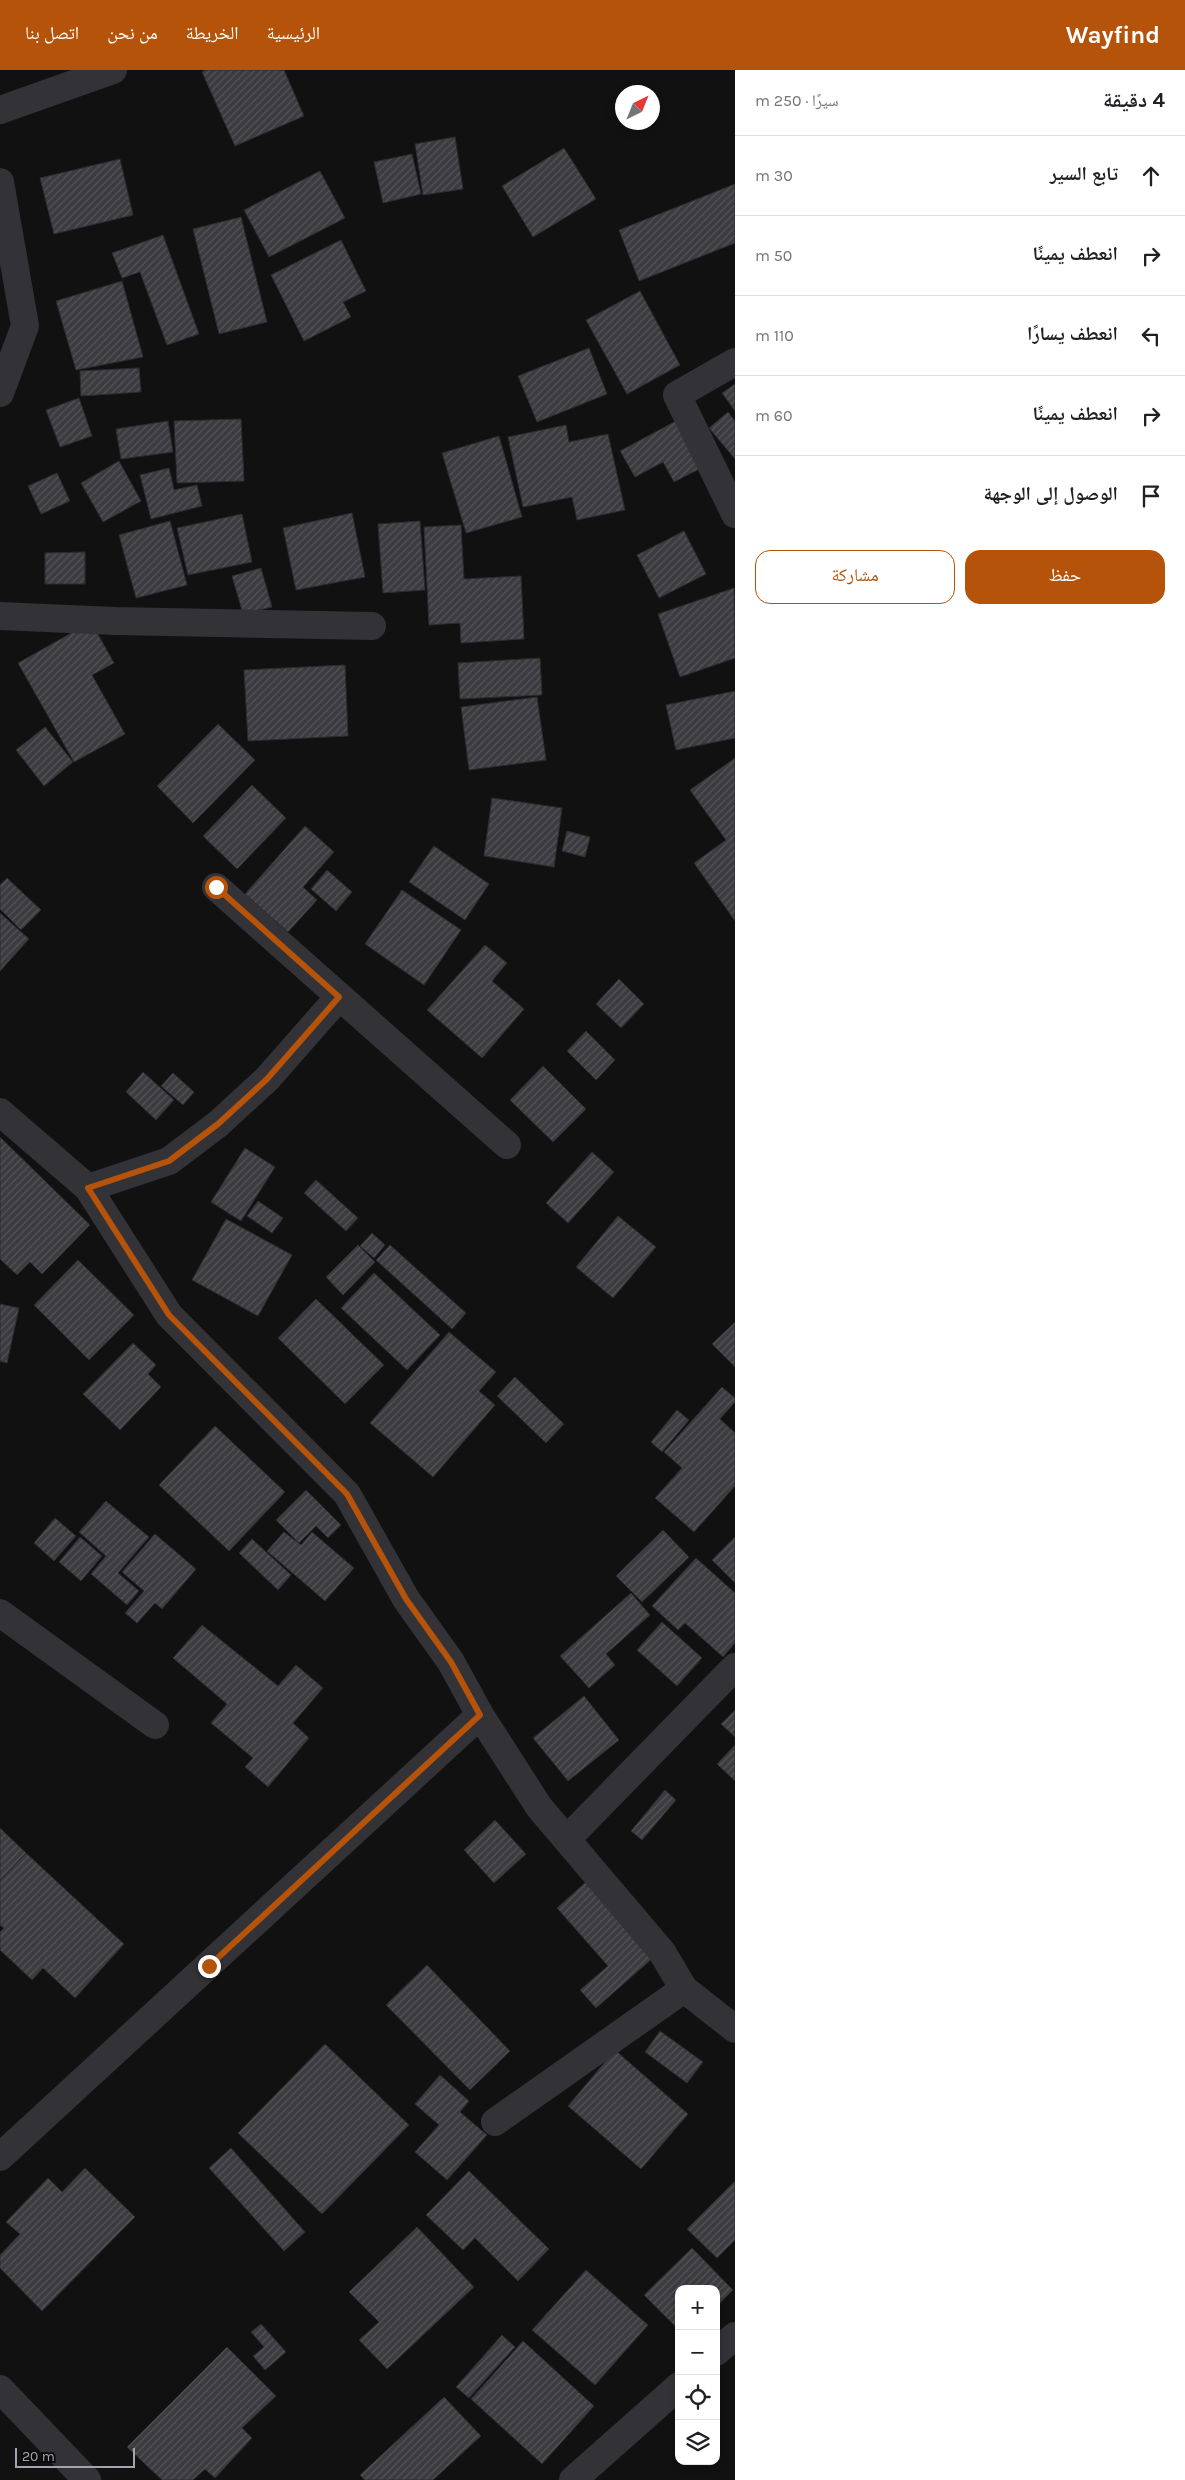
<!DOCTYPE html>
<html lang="ar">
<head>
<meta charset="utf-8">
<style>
  :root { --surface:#fff; --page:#f6f6f6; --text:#202124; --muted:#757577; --line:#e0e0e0; --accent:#b45309 }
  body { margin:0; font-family:Karla,"Noto Naskh Arabic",sans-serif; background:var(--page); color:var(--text); direction:rtl }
  .controls { position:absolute; right:15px; bottom:15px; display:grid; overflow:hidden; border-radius:10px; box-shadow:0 2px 8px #0003 }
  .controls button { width:45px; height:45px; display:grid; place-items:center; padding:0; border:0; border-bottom:1px solid var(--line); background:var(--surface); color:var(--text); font:25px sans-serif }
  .compass { position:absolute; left:615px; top:15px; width:45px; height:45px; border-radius:50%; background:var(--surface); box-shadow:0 2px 8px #0003; rotate:43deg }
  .scale { position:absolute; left:15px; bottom:12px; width:120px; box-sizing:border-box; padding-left:5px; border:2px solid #a3a4b2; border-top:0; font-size:14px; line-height:18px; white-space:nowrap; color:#a3a4b2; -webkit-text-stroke:4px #0c0c0d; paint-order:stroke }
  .stop { position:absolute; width:15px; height:15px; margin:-11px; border:4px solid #b45309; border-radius:50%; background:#fff }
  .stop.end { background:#b45309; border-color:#fff; box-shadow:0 1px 5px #0008 }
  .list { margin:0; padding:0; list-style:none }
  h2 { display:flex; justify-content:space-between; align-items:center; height:65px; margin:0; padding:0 20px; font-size:21px }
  h2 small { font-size:16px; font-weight:400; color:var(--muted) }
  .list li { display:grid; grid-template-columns:32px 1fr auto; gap:15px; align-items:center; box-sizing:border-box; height:80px; padding:0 20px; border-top:1px solid var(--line) }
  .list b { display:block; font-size:19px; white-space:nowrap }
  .list em { font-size:16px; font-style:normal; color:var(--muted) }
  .actions { display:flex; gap:10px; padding:15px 20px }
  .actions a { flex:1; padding:11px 0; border:1px solid var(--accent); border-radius:15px; text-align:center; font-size:18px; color:var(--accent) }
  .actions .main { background:var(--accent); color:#fff }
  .icon { flex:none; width:28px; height:28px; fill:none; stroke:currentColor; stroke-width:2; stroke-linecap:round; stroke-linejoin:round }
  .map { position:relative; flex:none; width:735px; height:2410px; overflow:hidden; direction:ltr }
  header { display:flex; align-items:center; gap:30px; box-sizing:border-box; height:70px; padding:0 25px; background:var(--accent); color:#fff }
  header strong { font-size:24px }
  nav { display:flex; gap:28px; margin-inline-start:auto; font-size:18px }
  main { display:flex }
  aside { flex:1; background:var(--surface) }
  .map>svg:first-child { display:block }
  .building { fill:url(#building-hatch); stroke:#2c2b2e }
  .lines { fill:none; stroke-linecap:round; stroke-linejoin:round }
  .minor { stroke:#333237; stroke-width:28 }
  .tertiary { stroke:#333237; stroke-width:28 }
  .route { stroke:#b45309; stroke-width:6 }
</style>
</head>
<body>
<header>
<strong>Wayfind</strong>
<nav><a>الرئيسية</a><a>الخريطة</a><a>من نحن</a><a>اتصل بنا</a></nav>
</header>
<main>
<aside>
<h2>4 دقيقة<small>سيرًا · 250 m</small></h2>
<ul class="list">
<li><svg class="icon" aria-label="ahead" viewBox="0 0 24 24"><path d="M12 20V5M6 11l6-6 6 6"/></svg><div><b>تابع السير</b></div><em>30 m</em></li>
<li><svg class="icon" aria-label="right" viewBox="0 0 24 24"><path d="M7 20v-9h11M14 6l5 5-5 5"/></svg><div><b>انعطف يمينًا</b></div><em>50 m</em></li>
<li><svg class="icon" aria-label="left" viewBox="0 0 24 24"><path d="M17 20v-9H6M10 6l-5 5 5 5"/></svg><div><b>انعطف يسارًا</b></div><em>110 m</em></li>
<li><svg class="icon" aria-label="right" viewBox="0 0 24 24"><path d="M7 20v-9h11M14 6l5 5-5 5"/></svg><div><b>انعطف يمينًا</b></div><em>60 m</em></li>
<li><svg class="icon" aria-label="arrive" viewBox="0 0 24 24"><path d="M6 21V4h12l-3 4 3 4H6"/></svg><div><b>الوصول إلى الوجهة</b></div></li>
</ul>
<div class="actions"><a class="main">حفظ</a><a>مشاركة</a></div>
</aside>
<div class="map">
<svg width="735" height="2410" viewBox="0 0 735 2410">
  <defs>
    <pattern id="building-hatch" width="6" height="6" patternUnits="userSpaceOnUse" patternTransform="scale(1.25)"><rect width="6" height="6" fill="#3c3b3f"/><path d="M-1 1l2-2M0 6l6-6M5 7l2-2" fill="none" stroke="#555458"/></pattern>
  </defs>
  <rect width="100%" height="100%" fill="#111112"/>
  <path class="building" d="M 206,0 L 284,0 L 304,46 L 235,76 L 202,2 Z
    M 455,67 L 463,119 L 423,125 L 415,74 Z
    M 564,78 L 596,129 L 533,167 L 502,116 Z
    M 412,84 L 421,124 L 383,133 L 374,92 Z
    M 120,89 L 133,145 L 54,164 L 40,108 Z
    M 320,101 L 345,148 L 269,187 L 244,140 Z
    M 735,114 L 735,173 L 639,211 L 619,160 Z
    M 241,147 L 267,252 L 219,264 L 193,159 Z
    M 163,165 L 199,264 L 167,275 L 140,202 L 122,208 L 112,183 Z
    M 341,170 L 366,221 L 343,232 L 351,247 L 304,271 L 271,205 Z
    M 122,211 L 143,287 L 76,300 L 56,231 Z
    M 640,221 L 680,295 L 627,324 L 586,250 Z
    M 589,278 L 607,324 L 537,352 L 518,306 Z
    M 139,298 L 141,322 L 81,326 L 80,301 Z
    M 735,314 L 735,341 L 722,323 Z
    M 79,328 L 92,366 L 60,377 L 46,340 Z
    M 728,342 L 735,351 L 735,389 L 709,358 Z
    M 241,349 L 244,411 L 177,413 L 174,351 Z
    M 168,351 L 173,382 L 121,389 L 116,359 Z
    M 676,351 L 701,398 L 674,412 L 663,392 L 635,407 L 620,381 Z
    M 566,355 L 569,372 L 608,364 L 625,440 L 577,450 L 572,427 L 523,437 L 508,367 Z
    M 499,366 L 522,447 L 466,463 L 442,383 Z
    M 119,391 L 141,431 L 103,452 L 81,413 Z
    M 169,398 L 174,420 L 197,415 L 202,436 L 151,449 L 140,405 Z
    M 57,403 L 70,431 L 41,444 L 28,416 Z
    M 352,443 L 365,507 L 296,520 L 283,458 Z
    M 242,444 L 252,492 L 188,505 L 177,458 Z
    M 170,451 L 187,515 L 136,528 L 119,465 Z
    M 420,451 L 425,520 L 383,523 L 378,454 Z
    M 461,455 L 464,509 L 521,506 L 524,569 L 461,573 L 460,553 L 429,555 L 424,457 Z
    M 684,461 L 706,504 L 659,528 L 637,485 Z
    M 85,482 L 85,514 L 45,514 L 45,483 Z
    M 261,498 L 272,537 L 243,544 L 232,506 Z
    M 734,518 L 735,588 L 680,607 L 658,544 Z
    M 91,552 L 114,593 L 92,605 L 125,664 L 74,692 L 18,593 Z
    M 540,588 L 542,625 L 460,629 L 458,593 Z
    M 345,595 L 348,666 L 248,671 L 244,600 Z
    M 735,621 L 735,668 L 676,680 L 666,635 Z
    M 537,627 L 546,690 L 469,700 L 461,637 Z
    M 218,654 L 255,690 L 193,753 L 157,716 Z
    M 45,657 L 73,692 L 44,716 L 16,680 Z
    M 735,688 L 735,851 L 694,793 L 726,770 L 690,720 Z
    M 252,715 L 286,748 L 237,799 L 203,766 Z
    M 492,728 L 562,738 L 554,797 L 484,786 Z
    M 305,756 L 334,782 L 303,817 L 317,830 L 288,862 L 245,824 Z
    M 567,761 L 590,767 L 585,787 L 562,781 Z
    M 434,776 L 489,814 L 465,850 L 409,812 Z
    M 327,800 L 352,822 L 336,841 L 311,819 Z
    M 7,808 L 41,840 L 21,860 L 0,839 L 0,815 Z
    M 402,820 L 461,860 L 424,915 L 365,874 Z
    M 0,843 L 29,869 L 0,901 Z
    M 485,875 L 507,893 L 492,911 L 524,939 L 482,988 L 427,940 Z
    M 619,909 L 644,934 L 621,958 L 596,934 Z
    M 586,961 L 615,990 L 596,1010 L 567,981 Z
    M 543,996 L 586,1039 L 553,1072 L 510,1030 Z
    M 143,1002 L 174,1030 L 156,1050 L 126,1022 Z
    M 173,1003 L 194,1022 L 183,1035 L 161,1016 Z
    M 0,1067 L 90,1155 L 42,1204 L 30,1192 L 17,1205 L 0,1189 Z
    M 245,1078 L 275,1097 L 241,1151 L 211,1132 Z
    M 592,1082 L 614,1102 L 568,1153 L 546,1133 Z
    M 316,1110 L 358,1148 L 346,1161 L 304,1123 Z
    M 258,1131 L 283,1148 L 272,1163 L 247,1146 Z
    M 618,1146 L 656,1177 L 613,1228 L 576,1197 Z
    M 226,1149 L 292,1185 L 258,1246 L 192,1210 Z
    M 372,1163 L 385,1175 L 374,1188 L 360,1176 Z
    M 358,1175 L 375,1192 L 343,1225 L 326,1207 Z
    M 390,1175 L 466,1243 L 452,1259 L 376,1190 Z
    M 78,1190 L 134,1245 L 89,1290 L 34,1235 Z
    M 374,1203 L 440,1265 L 407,1300 L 341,1238 Z
    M 316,1229 L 384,1295 L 345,1334 L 278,1268 Z
    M 0,1234 L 19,1238 L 7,1293 L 0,1291 Z
    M 735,1252 L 735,1297 L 712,1274 Z
    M 449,1262 L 496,1302 L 479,1321 L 495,1335 L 433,1407 L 370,1353 Z
    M 133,1273 L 156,1295 L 148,1304 L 161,1317 L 120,1360 L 83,1324 Z
    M 515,1307 L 564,1354 L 546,1373 L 497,1326 Z
    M 722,1317 L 735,1328 L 735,1332 L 720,1349 L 735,1363 L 735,1416 L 694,1462 L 655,1428 L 682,1398 L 664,1382 Z
    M 677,1340 L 689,1350 L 662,1382 L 651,1372 Z
    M 215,1356 L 285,1422 L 229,1481 L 159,1415 Z
    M 306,1420 L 341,1455 L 328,1468 L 316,1456 L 299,1473 L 276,1450 Z
    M 106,1431 L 149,1467 L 118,1503 L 139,1521 L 127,1535 L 91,1504 L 106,1486 L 79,1462 Z
    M 55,1448 L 76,1466 L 54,1491 L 34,1473 Z
    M 663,1460 L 689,1487 L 642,1532 L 616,1506 Z
    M 284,1462 L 301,1475 L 312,1462 L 354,1498 L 325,1531 L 267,1481 Z
    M 155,1464 L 196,1499 L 162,1539 L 155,1533 L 137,1553 L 125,1543 L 144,1521 L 122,1502 Z
    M 80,1467 L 102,1486 L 81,1511 L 59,1492 Z
    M 735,1467 L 735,1513 L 712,1490 Z
    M 252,1469 L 291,1505 L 278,1520 L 239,1483 Z
    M 696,1488 L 735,1523 L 735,1573 L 723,1587 L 685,1553 L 678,1560 L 652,1536 Z
    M 631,1523 L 650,1545 L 606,1584 L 615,1595 L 589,1618 L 560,1586 Z
    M 662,1552 L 702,1588 L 677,1616 L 637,1580 Z
    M 202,1555 L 278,1616 L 296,1595 L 323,1618 L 293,1653 L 309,1668 L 268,1717 L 245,1697 L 253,1688 L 211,1653 L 227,1634 L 173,1588 Z
    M 584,1626 L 619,1670 L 568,1711 L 533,1668 Z
    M 735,1640 L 735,1667 L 721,1654 Z
    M 735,1675 L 735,1711 L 717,1694 Z
    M 665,1720 L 676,1730 L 642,1770 L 631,1761 Z
    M 495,1750 L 526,1784 L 494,1813 L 464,1780 Z
    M 0,1758 L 26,1783 L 0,1811 Z
    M 26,1783 L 124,1874 L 75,1928 L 43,1898 L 32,1910 L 0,1880 L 0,1862 L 4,1858 L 0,1855 L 0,1811 Z
    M 587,1811 L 654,1887 L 596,1938 L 580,1920 L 608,1896 L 557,1838 Z
    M 427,1895 L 510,1981 L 470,2020 L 386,1935 Z
    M 660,1961 L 703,1992 L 687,2013 L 645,1982 Z
    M 325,1974 L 409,2055 L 322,2144 L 238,2063 Z
    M 615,1980 L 688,2044 L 641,2099 L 568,2036 Z
    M 440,2005 L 469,2031 L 460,2042 L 487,2065 L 447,2110 L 415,2082 L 439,2055 L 415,2034 Z
    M 231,2078 L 305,2162 L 284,2181 L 209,2098 Z
    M 85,2098 L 135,2147 L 42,2241 L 0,2198 L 0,2185 L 20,2164 L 6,2152 L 48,2108 L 62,2122 Z
    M 469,2101 L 549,2179 L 518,2211 L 475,2168 L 463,2180 L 426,2145 Z
    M 735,2111 L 735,2170 L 717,2188 L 687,2159 Z
    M 417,2157 L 474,2217 L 387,2299 L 359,2270 L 379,2252 L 349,2222 Z
    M 692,2178 L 733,2220 L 716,2237 L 716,2219 L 679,2219 L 679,2260 L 644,2225 Z
    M 586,2200 L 648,2255 L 595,2315 L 532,2260 Z
    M 261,2254 L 286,2282 L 265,2300 L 253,2286 L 264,2277 L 251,2262 Z
    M 502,2265 L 515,2277 L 469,2328 L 456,2317 Z
    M 523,2271 L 594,2336 L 542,2394 L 471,2329 Z
    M 227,2277 L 276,2326 L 242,2358 L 252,2368 L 215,2408 L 205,2399 L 193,2410 L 162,2410 L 127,2377 Z
    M 444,2327 L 481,2366 L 433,2410 L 365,2410 L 360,2405 Z"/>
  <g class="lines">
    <path class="minor" d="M 0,40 L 113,0
      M 0,112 L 25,256 L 0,323
      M 735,292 L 677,325 L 735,444
      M 0,546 L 115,551 L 372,556
      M 216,817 L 507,1075
      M 0,1042 L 88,1118 L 169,1245 L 347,1424 L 406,1529 L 451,1592 L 480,1645 L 539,1737 L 662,1882 L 684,1919 L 735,1959
      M 88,1118 L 169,1091 L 218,1054 L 267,1009 L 339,927
      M 0,1543 L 155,1655
      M 567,1769 L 735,1597
      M 495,2052 L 684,1919
      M 0,2087 L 480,1645
      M 716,2282 L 735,2266
      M 573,2410 L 679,2316"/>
    <path class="tertiary" d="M 0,2319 L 87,2410"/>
  </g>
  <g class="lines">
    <path class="route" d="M 209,1896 L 480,1645 L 451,1592 L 406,1529 L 347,1424 L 169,1245 L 88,1118 L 169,1091 L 218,1054 L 267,1009 L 339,927 L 216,817"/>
  </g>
</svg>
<div class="controls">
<button>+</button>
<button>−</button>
<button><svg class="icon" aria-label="locate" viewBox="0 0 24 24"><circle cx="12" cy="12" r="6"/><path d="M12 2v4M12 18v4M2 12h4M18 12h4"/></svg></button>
<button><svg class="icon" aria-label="layers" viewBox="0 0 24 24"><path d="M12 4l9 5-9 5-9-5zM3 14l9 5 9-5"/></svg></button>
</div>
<svg class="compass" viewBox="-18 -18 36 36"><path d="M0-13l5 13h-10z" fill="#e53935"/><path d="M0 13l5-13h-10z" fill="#757577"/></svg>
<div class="scale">20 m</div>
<div class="stop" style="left:216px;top:817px"></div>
<div class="stop end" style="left:209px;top:1896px"></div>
</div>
</main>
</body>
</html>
